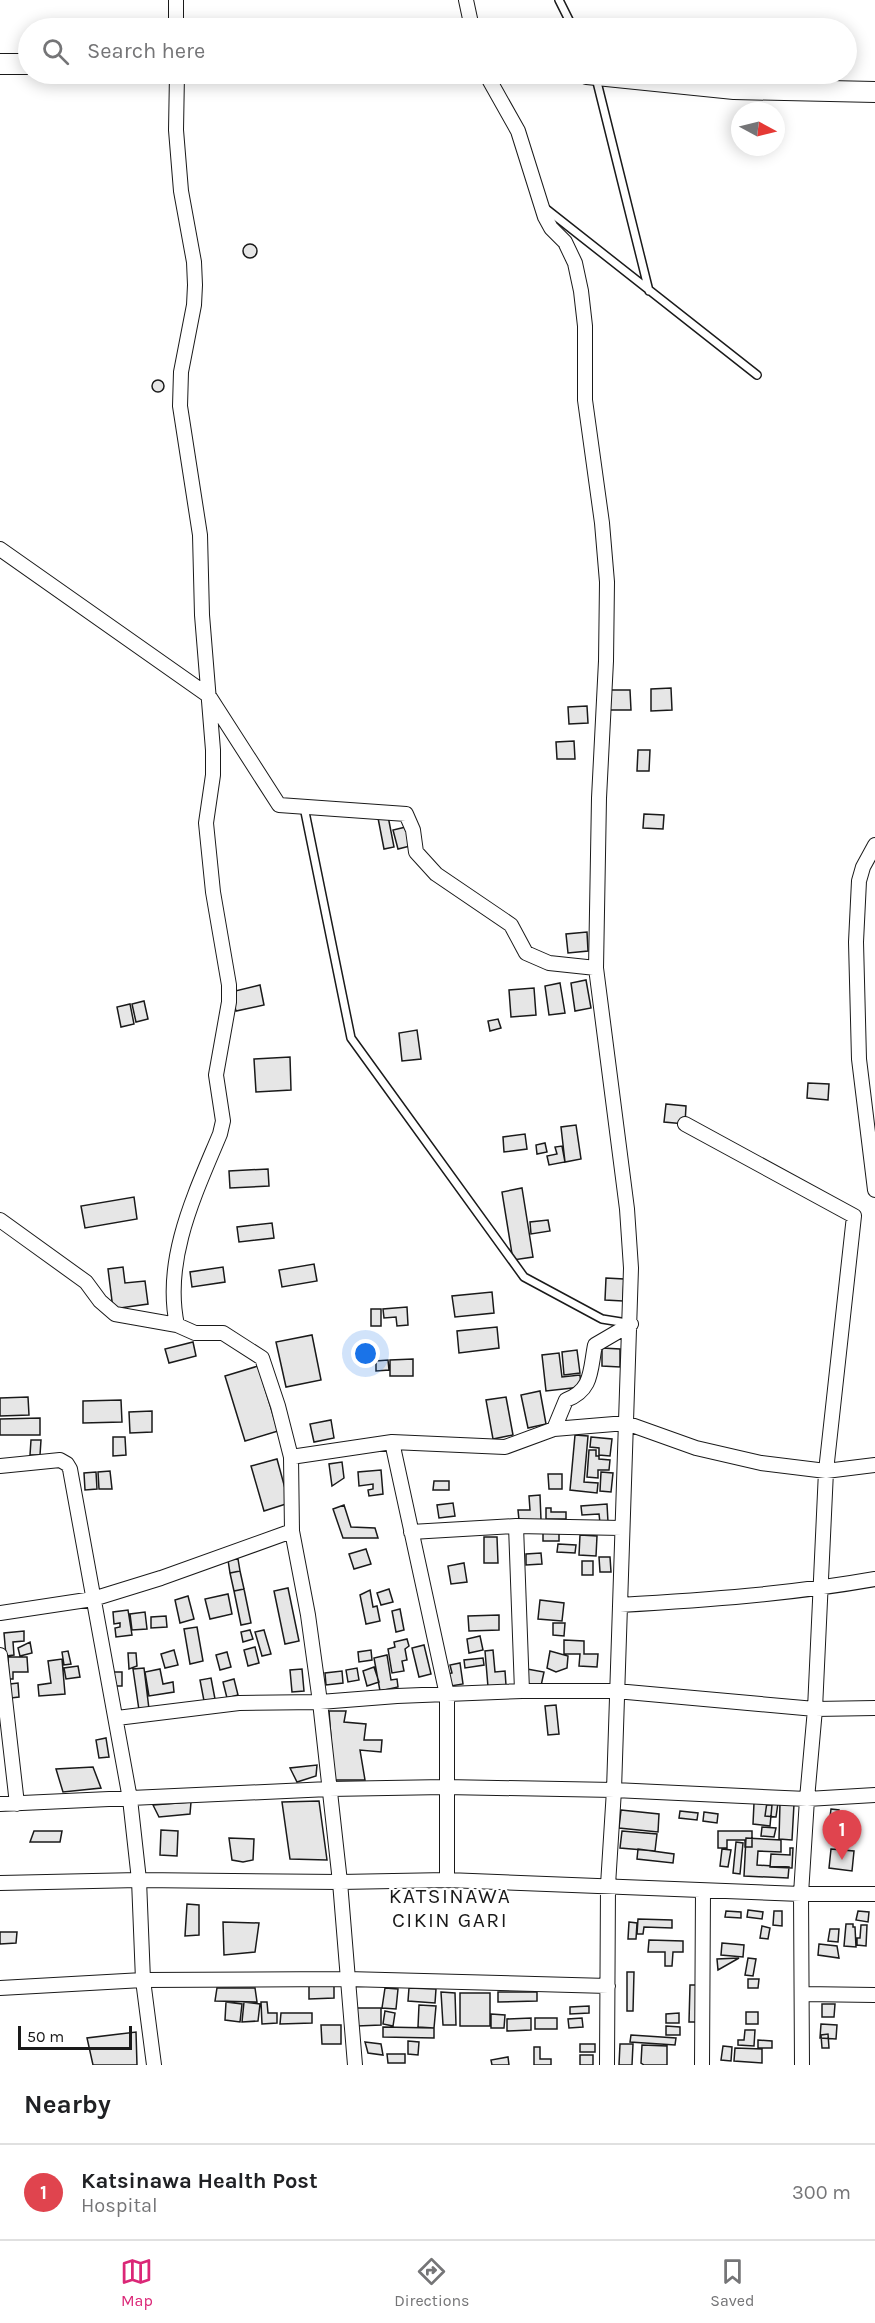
<!DOCTYPE html>
<html lang="en">
<head>
<meta charset="utf-8">
<style>
  :root { --surface:#fff; --page:#f6f6f6; --text:#202124; --muted:#757577; --line:#e0e0e0; --accent:#db2777 }
  body { margin:0; font-family:Karla,sans-serif; background:var(--page); color:var(--text) }
  .compass { position:absolute; left:731px; top:102px; width:54px; height:54px; border-radius:50%; background:var(--surface); box-shadow:0 3px 15px #0003; rotate:97deg }
  .scale { position:absolute; left:18px; bottom:15px; width:114px; box-sizing:border-box; padding-left:6px; border:3px solid #1a1a1a; border-top:0; font-size:16px; line-height:21px; white-space:nowrap; color:#1a1a1a; -webkit-text-stroke:4px #fff; paint-order:stroke }
  .you { position:absolute; left:366px; top:1354px; width:21px; height:21px; margin:-15px; border:4px solid #fff; border-radius:50%; background:#1a73e8; box-shadow:0 0 0 9px #1a73e833 }
  .badge { display:grid; place-items:center; width:39px; height:39px; border-radius:50%; background:var(--accent); color:#fff; font-size:20px; font-weight:700 }
  .pin { position:absolute; translate:-50% -50px; filter:drop-shadow(0 2px 3px #0008) }
  .pin::after { content:''; position:absolute; top:32px; width:21px; height:18px; background:inherit; clip-path:polygon(0 0,100% 0,50% 100%) }
  .list { margin:0; padding:0; list-style:none }
  h2 { display:flex; justify-content:space-between; align-items:center; height:78px; margin:0; padding:0 24px; font-size:26px }
  h2 small { font-size:20px; font-weight:400; color:var(--muted) }
  .list li { display:grid; grid-template-columns:39px 1fr auto; gap:18px; align-items:center; box-sizing:border-box; height:96px; padding:0 24px; border-top:2px solid var(--line) }
  .list b { display:block; font-size:22px; white-space:nowrap }
  .list p { margin:0; font-size:20px; white-space:nowrap; color:var(--muted) }
  .list em { font-size:20px; font-style:normal; color:var(--muted) }
  .icon { flex:none; width:33px; height:33px; fill:none; stroke:currentColor; stroke-width:2; stroke-linecap:round; stroke-linejoin:round }
  .map { position:relative; flex:none; width:875px; height:2065px; overflow:hidden }
  .search { position:absolute; background:var(--surface); box-shadow:0 3px 15px #0003; left:18px; right:18px; top:18px; height:66px; display:flex; align-items:center; gap:15px; box-sizing:border-box; padding:0 21px; border-radius:33px; color:var(--muted); font-size:22px }
  .sheet { height:174px; background:var(--surface) }
  nav { display:flex; justify-content:space-around; align-items:center; box-sizing:border-box; height:84px; border-top:2px solid var(--line); background:var(--surface); font-size:16px; color:var(--muted) }
  nav a { display:grid; justify-items:center; gap:3px }
  nav .on { color:var(--accent) }
  .map>svg:first-child { display:block }
  .building { fill:#e6e6e6; stroke:#1a1a1a; stroke-width:1.5 }
  .lines { fill:none; stroke-linecap:round; stroke-linejoin:round }
  .lane-casing { stroke:#1a1a1a; stroke-width:10 }
  .street-casing { stroke:#1a1a1a; stroke-width:16 }
  .secondary-casing { stroke:#1a1a1a; stroke-width:22 }
  .lane { stroke:#fff; stroke-width:7 }
  .street { stroke:#fff; stroke-width:14 }
  .secondary { stroke:#fff; stroke-width:20 }
  .labels { text-anchor:middle; dominant-baseline:central; stroke-width:4.5; stroke-linejoin:round; paint-order:stroke }
  .quarter-label { font-size:21px; letter-spacing:1.5px; fill:#1a1a1a; stroke:#fff }
</style>
</head>
<body>
<div class="map">
<svg width="875" height="2065" viewBox="0 0 875 2065">
  <rect width="100%" height="100%" fill="#fff"/>
  <path class="building" d="M243 251a7 7 0 1 1 14 0a7 7 0 1 1-14 0Z
    M152 386a6 6 0 1 1 12 0a6 6 0 1 1-12 0Z
    M 671,688 L 672,710 L 651,711 L 651,689 Z
    M 609,690 L 630,690 L 631,710 L 609,710 Z
    M 587,706 L 588,723 L 569,724 L 568,707 Z
    M 574,741 L 575,759 L 557,759 L 556,742 Z
    M 638,750 L 650,750 L 649,771 L 637,771 Z
    M 644,814 L 664,815 L 663,829 L 643,828 Z
    M 388,816 L 394,847 L 384,849 L 378,818 Z
    M 410,826 L 414,845 L 398,849 L 393,830 Z
    M 587,932 L 588,951 L 568,953 L 566,934 Z
    M 586,980 L 591,1008 L 575,1011 L 571,983 Z
    M 560,983 L 565,1013 L 549,1015 L 545,986 Z
    M 260,985 L 264,1005 L 236,1011 L 231,992 Z
    M 534,988 L 536,1015 L 511,1017 L 509,990 Z
    M 144,1001 L 148,1019 L 136,1022 L 132,1004 Z
    M 130,1004 L 134,1024 L 121,1027 L 117,1007 Z
    M 498,1019 L 501,1028 L 490,1031 L 488,1021 Z
    M 417,1030 L 421,1059 L 402,1061 L 399,1033 Z
    M 290,1057 L 291,1090 L 256,1092 L 254,1059 Z
    M 808,1083 L 829,1084 L 828,1100 L 807,1098 Z
    M 666,1104 L 686,1106 L 685,1124 L 664,1122 Z
    M 576,1125 L 581,1159 L 565,1162 L 561,1127 Z
    M 525,1134 L 527,1149 L 504,1152 L 503,1137 Z
    M 545,1143 L 547,1152 L 537,1154 L 536,1145 Z
    M 562,1146 L 565,1162 L 549,1165 L 547,1156 L 557,1154 L 555,1147 Z
    M 268,1169 L 269,1186 L 230,1188 L 229,1171 Z
    M 522,1188 L 533,1257 L 513,1260 L 502,1192 Z
    M 134,1197 L 137,1219 L 85,1228 L 81,1206 Z
    M 548,1220 L 550,1231 L 531,1234 L 530,1222 Z
    M 272,1223 L 274,1238 L 239,1242 L 237,1227 Z
    M 314,1264 L 317,1281 L 282,1287 L 279,1270 Z
    M 123,1267 L 125,1283 L 145,1281 L 148,1304 L 113,1309 L 108,1269 Z
    M 223,1267 L 225,1282 L 192,1287 L 190,1272 Z
    M 606,1278 L 624,1279 L 623,1301 L 605,1300 Z
    M 492,1292 L 494,1313 L 455,1317 L 452,1296 Z
    M 407,1307 L 408,1325 L 397,1326 L 396,1317 L 384,1318 L 383,1309 Z
    M 371,1309 L 381,1309 L 381,1326 L 371,1326 Z
    M 497,1327 L 499,1348 L 459,1353 L 457,1331 Z
    M 312,1335 L 321,1380 L 286,1387 L 276,1342 Z
    M 193,1342 L 196,1356 L 169,1363 L 165,1349 Z
    M 602,1348 L 620,1349 L 620,1367 L 602,1366 Z
    M 577,1350 L 580,1373 L 564,1375 L 562,1352 Z
    M 559,1353 L 562,1377 L 580,1375 L 581,1387 L 546,1391 L 542,1355 Z
    M 413,1359 L 413,1376 L 390,1376 L 390,1360 Z
    M 388,1360 L 389,1370 L 376,1371 L 376,1361 Z
    M 258,1366 L 278,1431 L 245,1441 L 225,1376 Z
    M 540,1391 L 546,1424 L 528,1428 L 521,1395 Z
    M 28,1397 L 29,1415 L 0,1416 L 0,1398 Z
    M 506,1397 L 513,1435 L 493,1439 L 486,1400 Z
    M 121,1400 L 122,1422 L 83,1423 L 83,1401 Z
    M 152,1411 L 152,1432 L 130,1433 L 129,1412 Z
    M 40,1418 L 40,1435 L 0,1435 L 0,1419 Z
    M 331,1420 L 334,1438 L 314,1442 L 310,1424 Z
    M 575,1435 L 588,1436 L 584,1482 L 598,1483 L 597,1493 L 570,1490 Z
    M 113,1437 L 125,1437 L 126,1455 L 113,1456 Z
    M 591,1437 L 612,1439 L 610,1456 L 599,1455 L 599,1448 L 590,1447 Z
    M 31,1440 L 41,1440 L 40,1455 L 30,1455 Z
    M 589,1450 L 596,1450 L 596,1456 L 599,1456 L 599,1459 L 610,1460 L 609,1470 L 598,1470 L 598,1478 L 587,1477 Z
    M 277,1459 L 289,1503 L 264,1511 L 251,1466 Z
    M 342,1462 L 344,1478 L 332,1486 L 329,1464 Z
    M 381,1470 L 383,1494 L 369,1496 L 368,1490 L 373,1489 L 373,1484 L 359,1486 L 358,1472 Z
    M 110,1471 L 112,1489 L 99,1489 L 98,1472 Z
    M 96,1472 L 97,1489 L 85,1490 L 84,1473 Z
    M 601,1472 L 613,1473 L 611,1492 L 600,1491 Z
    M 548,1474 L 562,1474 L 562,1489 L 549,1489 Z
    M 434,1481 L 449,1481 L 449,1490 L 433,1490 Z
    M 540,1495 L 541,1520 L 519,1520 L 518,1510 L 530,1510 L 529,1496 Z
    M 453,1503 L 455,1516 L 439,1518 L 437,1505 Z
    M 607,1504 L 608,1522 L 600,1523 L 599,1514 L 582,1515 L 581,1506 Z
    M 344,1505 L 351,1527 L 375,1528 L 378,1538 L 343,1538 L 333,1509 Z
    M 546,1508 L 551,1508 L 551,1512 L 566,1512 L 566,1519 L 546,1519 Z
    M 543,1533 L 559,1533 L 559,1541 L 543,1541 Z
    M 580,1535 L 597,1536 L 596,1556 L 579,1555 Z
    M 484,1537 L 497,1537 L 498,1563 L 484,1563 Z
    M 558,1544 L 576,1545 L 575,1553 L 557,1552 Z
    M 366,1549 L 371,1564 L 354,1569 L 349,1554 Z
    M 541,1553 L 542,1564 L 526,1565 L 526,1554 Z
    M 599,1557 L 610,1557 L 611,1572 L 600,1572 Z
    M 238,1559 L 240,1571 L 230,1573 L 228,1560 Z
    M 582,1561 L 593,1561 L 593,1575 L 582,1575 Z
    M 464,1563 L 467,1582 L 451,1584 L 448,1566 Z
    M 240,1571 L 244,1589 L 234,1591 L 230,1573 Z
    M 288,1588 L 299,1641 L 285,1644 L 274,1591 Z
    M 244,1589 L 251,1623 L 241,1625 L 234,1591 Z
    M 389,1589 L 393,1602 L 381,1605 L 377,1593 Z
    M 370,1590 L 373,1607 L 377,1606 L 380,1621 L 366,1624 L 360,1595 Z
    M 228,1594 L 232,1614 L 210,1619 L 205,1599 Z
    M 188,1596 L 194,1619 L 180,1623 L 175,1600 Z
    M 540,1600 L 564,1603 L 562,1621 L 538,1619 Z
    M 400,1609 L 404,1630 L 396,1632 L 392,1611 Z
    M 128,1610 L 132,1635 L 116,1637 L 115,1628 L 120,1627 L 120,1623 L 114,1624 L 113,1612 Z
    M 145,1612 L 147,1629 L 132,1630 L 130,1614 Z
    M 499,1615 L 499,1630 L 469,1631 L 468,1616 Z
    M 166,1616 L 167,1627 L 151,1628 L 151,1617 Z
    M 553,1623 L 565,1623 L 564,1636 L 553,1635 Z
    M 197,1627 L 203,1661 L 190,1664 L 184,1629 Z
    M 250,1630 L 253,1639 L 243,1642 L 241,1632 Z
    M 264,1630 L 271,1654 L 262,1656 L 255,1632 Z
    M 24,1631 L 24,1641 L 13,1642 L 14,1655 L 6,1656 L 4,1633 Z
    M 480,1636 L 483,1650 L 469,1653 L 467,1639 Z
    M 407,1639 L 409,1646 L 405,1649 L 407,1660 L 402,1661 L 404,1671 L 392,1673 L 388,1649 L 395,1647 L 394,1642 Z
    M 564,1640 L 584,1641 L 584,1654 L 598,1654 L 597,1667 L 579,1666 L 580,1654 L 564,1654 Z
    M 30,1642 L 32,1653 L 20,1656 L 18,1648 Z
    M 424,1645 L 431,1674 L 419,1677 L 412,1648 Z
    M 255,1647 L 259,1663 L 248,1666 L 244,1650 Z
    M 174,1650 L 178,1665 L 165,1668 L 161,1654 Z
    M 371,1650 L 372,1660 L 359,1662 L 358,1652 Z
    M 493,1650 L 495,1672 L 505,1671 L 506,1685 L 488,1687 L 485,1651 Z
    M 68,1651 L 71,1664 L 64,1665 L 62,1652 Z
    M 550,1651 L 568,1656 L 567,1668 L 556,1672 L 547,1668 Z
    M 227,1652 L 231,1667 L 220,1670 L 216,1655 Z
    M 128,1653 L 136,1653 L 137,1666 L 129,1669 Z
    M 387,1655 L 391,1680 L 397,1679 L 398,1687 L 380,1691 L 374,1658 Z
    M 8,1657 L 27,1657 L 28,1672 L 13,1672 L 13,1679 L 9,1679 Z
    M 483,1658 L 484,1665 L 465,1668 L 464,1660 Z
    M 62,1659 L 65,1694 L 39,1696 L 38,1685 L 51,1683 L 48,1661 Z
    M 460,1663 L 463,1684 L 445,1687 L 443,1675 L 452,1673 L 450,1665 Z
    M 78,1666 L 80,1677 L 66,1679 L 64,1668 Z
    M 374,1667 L 379,1682 L 367,1686 L 363,1671 Z
    M 144,1668 L 149,1709 L 139,1710 L 133,1669 Z
    M 357,1668 L 359,1680 L 348,1682 L 346,1670 Z
    M 160,1669 L 163,1684 L 173,1682 L 174,1692 L 149,1696 L 145,1672 Z
    M 302,1669 L 304,1691 L 292,1692 L 290,1670 Z
    M 527,1669 L 544,1672 L 541,1686 L 525,1683 Z
    M 342,1671 L 343,1683 L 326,1685 L 325,1673 Z
    M 114,1672 L 122,1672 L 122,1686 L 115,1686 Z
    M 211,1678 L 215,1699 L 204,1701 L 200,1680 Z
    M 234,1679 L 238,1695 L 227,1698 L 223,1682 Z
    M 18,1683 L 19,1697 L 11,1698 L 10,1684 Z
    M 556,1705 L 559,1734 L 548,1735 L 545,1706 Z
    M 329,1711 L 346,1711 L 344,1722 L 366,1724 L 364,1740 L 382,1740 L 381,1752 L 360,1750 L 365,1780 L 334,1780 Z
    M 106,1738 L 109,1757 L 99,1758 L 96,1740 Z
    M 317,1765 L 316,1776 L 297,1782 L 290,1768 Z
    M 93,1767 L 101,1788 L 63,1792 L 56,1769 Z
    M 319,1801 L 327,1860 L 290,1859 L 282,1802 Z
    M 191,1802 L 190,1814 L 159,1817 L 153,1805 Z
    M 767,1802 L 778,1803 L 776,1817 L 765,1816 Z
    M 754,1803 L 772,1805 L 770,1826 L 753,1824 Z
    M 780,1803 L 794,1804 L 792,1840 L 779,1839 Z
    M 831,1809 L 839,1810 L 838,1826 L 829,1825 Z
    M 621,1810 L 659,1814 L 658,1832 L 619,1828 Z
    M 680,1811 L 698,1813 L 697,1820 L 679,1818 Z
    M 704,1812 L 718,1814 L 717,1823 L 703,1821 Z
    M 762,1827 L 776,1828 L 774,1837 L 761,1836 Z
    M 840,1827 L 855,1829 L 852,1844 L 841,1842 L 842,1832 L 839,1831 Z
    M 161,1830 L 178,1831 L 177,1856 L 160,1855 Z
    M 34,1831 L 62,1831 L 60,1842 L 30,1842 Z
    M 622,1831 L 657,1834 L 655,1851 L 620,1848 Z
    M 718,1831 L 752,1831 L 752,1847 L 745,1847 L 745,1840 L 727,1840 L 727,1848 L 718,1848 Z
    M 229,1838 L 254,1839 L 253,1860 L 243,1862 L 232,1860 Z
    M 746,1838 L 781,1840 L 781,1852 L 758,1851 L 757,1865 L 789,1867 L 788,1878 L 744,1876 Z
    M 736,1842 L 743,1843 L 740,1874 L 733,1873 Z
    M 790,1848 L 793,1848 L 792,1868 L 770,1867 L 771,1854 L 790,1855 Z
    M 638,1849 L 674,1854 L 673,1863 L 637,1859 Z
    M 722,1849 L 731,1850 L 728,1867 L 720,1866 Z
    M 831,1849 L 854,1851 L 852,1871 L 829,1868 Z
    M 187,1904 L 199,1905 L 199,1935 L 185,1936 Z
    M 748,1910 L 763,1912 L 762,1919 L 747,1917 Z
    M 726,1911 L 741,1912 L 741,1918 L 725,1917 Z
    M 774,1911 L 782,1911 L 782,1926 L 773,1925 Z
    M 858,1911 L 869,1912 L 868,1922 L 856,1920 Z
    M 638,1919 L 672,1920 L 672,1928 L 644,1927 L 643,1934 L 637,1934 Z
    M 223,1922 L 259,1923 L 255,1952 L 224,1955 Z
    M 629,1922 L 637,1923 L 636,1939 L 628,1939 Z
    M 846,1924 L 853,1924 L 853,1927 L 855,1927 L 856,1947 L 844,1946 Z
    M 861,1925 L 867,1925 L 866,1946 L 857,1945 L 857,1938 L 860,1938 Z
    M 762,1926 L 770,1928 L 768,1939 L 760,1938 Z
    M 830,1929 L 839,1929 L 838,1942 L 828,1941 Z
    M 0,1932 L 17,1932 L 16,1943 L 0,1944 Z
    M 649,1940 L 683,1941 L 683,1952 L 673,1952 L 672,1966 L 665,1966 L 665,1952 L 648,1952 Z
    M 722,1943 L 744,1945 L 743,1957 L 721,1955 Z
    M 819,1944 L 837,1946 L 839,1958 L 818,1955 Z
    M 739,1958 L 718,1970 L 717,1959 Z
    M 748,1958 L 756,1959 L 753,1976 L 745,1975 Z
    M 627,1972 L 634,1972 L 633,2011 L 627,2011 Z
    M 748,1979 L 759,1979 L 758,1988 L 748,1988 Z
    M 334,1985 L 334,1998 L 309,1999 L 309,1986 Z
    M 690,1985 L 699,1985 L 698,2022 L 689,2022 Z
    M 217,1988 L 255,1988 L 257,2002 L 215,2001 Z
    M 385,1988 L 398,1989 L 396,2009 L 382,2008 Z
    M 409,1988 L 436,1989 L 435,2003 L 408,2001 Z
    M 441,1992 L 455,1993 L 456,2025 L 443,2025 Z
    M 498,1992 L 537,1992 L 537,2001 L 498,2002 Z
    M 460,1993 L 490,1993 L 490,2026 L 460,2026 Z
    M 226,2002 L 242,2004 L 240,2022 L 225,2020 Z
    M 244,2002 L 260,2004 L 258,2021 L 242,2022 Z
    M 261,2002 L 267,2002 L 268,2013 L 277,2013 L 277,2023 L 262,2024 Z
    M 822,2004 L 835,2004 L 834,2017 L 822,2017 Z
    M 419,2005 L 436,2006 L 434,2028 L 418,2027 Z
    M 589,2006 L 589,2013 L 570,2014 L 570,2007 Z
    M 357,2008 L 381,2008 L 381,2025 L 357,2026 Z
    M 385,2011 L 395,2013 L 393,2026 L 383,2024 Z
    M 746,2012 L 758,2012 L 758,2024 L 746,2024 Z
    M 281,2013 L 312,2013 L 312,2023 L 280,2024 Z
    M 679,2013 L 679,2023 L 666,2023 L 666,2014 Z
    M 491,2014 L 505,2015 L 504,2028 L 491,2028 Z
    M 531,2018 L 531,2030 L 507,2031 L 507,2019 Z
    M 535,2018 L 557,2018 L 557,2029 L 535,2029 Z
    M 582,2018 L 583,2027 L 569,2028 L 568,2019 Z
    M 821,2024 L 837,2025 L 836,2039 L 820,2038 Z
    M 321,2025 L 341,2025 L 341,2044 L 322,2044 Z
    M 666,2026 L 680,2027 L 680,2035 L 666,2035 Z
    M 383,2027 L 434,2028 L 434,2038 L 383,2037 Z
    M 745,2030 L 755,2030 L 754,2046 L 738,2045 L 738,2040 L 744,2040 Z
    M 136,2032 L 137,2065 L 93,2065 L 87,2038 Z
    M 828,2034 L 829,2048 L 822,2048 L 821,2035 Z
    M 631,2035 L 676,2038 L 675,2045 L 630,2042 Z
    M 758,2040 L 772,2041 L 772,2048 L 758,2048 Z
    M 408,2041 L 419,2042 L 418,2055 L 408,2054 Z
    M 365,2042 L 381,2044 L 383,2055 L 368,2053 Z
    M 580,2044 L 595,2044 L 595,2052 L 580,2052 Z
    M 620,2044 L 633,2044 L 632,2065 L 619,2065 Z
    M 642,2045 L 667,2046 L 667,2065 L 644,2065 L 641,2063 Z
    M 723,2046 L 732,2047 L 731,2061 L 721,2060 Z
    M 534,2047 L 540,2047 L 540,2059 L 551,2059 L 551,2065 L 534,2065 Z
    M 735,2048 L 762,2049 L 762,2063 L 734,2061 Z
    M 387,2054 L 405,2054 L 405,2063 L 388,2063 Z
    M 580,2055 L 593,2055 L 593,2065 L 580,2065 Z
    M 508,2057 L 509,2065 L 492,2065 L 491,2060 Z"/>
  <g class="lines">
    <g class="lane-casing">
      <path id="lane" d="M 559,0 L 573,28
        M 596,78 L 649,291
        M 545,208 L 757,375
        M 304,807 L 351,1038 L 524,1277 L 602,1319 L 627,1323"/>
    </g>
    <g class="street-casing">
      <path id="street" d="M 176,0 L 176,28
        M 466,0 L 472,28
        M 177,74 L 176,130 L 181,191 L 194,262 L 195,285 L 194,305 L 181,372 L 180,406 L 200,535 L 202,615 L 213,750 L 213,775 L 206,823 L 213,892 L 229,985 L 229,1002 L 216,1075 L 223,1121 L 220,1134 C 195,1194 163,1259 177,1325 L 195,1333 L 223,1333 L 262,1358 L 278,1406 L 291,1457 L 292,1531 L 308,1615 L 320,1702 L 340,1882 L 355,2065
        M 486,74 L 518,131 L 545,217 L 551,228 L 565,242 L 575,263 L 581,291 L 585,326 L 585,400 L 602,523 L 607,582 L 606,661 L 599,798 L 596,968 L 627,1209 L 631,1268 L 614,1790 L 608,1885 L 607,2065
        M 0,549 L 209,696 L 279,805 L 406,814 L 413,830 L 416,852 L 436,874 L 511,925 L 526,953 L 549,963 L 596,968
        M 875,845 L 863,867 L 859,881 L 856,942 L 859,1059 L 875,1190
        M 685,1124 L 854,1216 L 826,1471 L 815,1709 L 807,1799 L 801,1894 L 802,2065
        M 0,1220 L 86,1282 L 100,1301 L 115,1314 L 177,1325
        M 554,1429 L 626,1423 L 696,1448 L 761,1463 L 826,1471 L 875,1465
        M 392,1442 L 447,1695 L 447,1880
        M 291,1457 L 392,1442 L 505,1447 L 554,1429 L 566,1400 C 593,1390 590,1370 595,1345 L 631,1324
        M 0,1466 L 60,1460 L 67,1464 L 70,1469 L 130,1799 L 139,1880 L 143,1980 L 154,2065
        M 516,1526 L 522,1691
        M 411,1532 L 516,1526 L 622,1528
        M 620,1605 C 706,1600 791,1594 875,1579
        M 0,1613 L 93,1599 L 161,1578 L 292,1531
        M 0,1655 L 17,1804
        M 117,1718 L 239,1703 L 320,1702 L 397,1696 L 522,1691 L 616,1691 L 815,1709 L 875,1708
        M 0,1804 L 329,1789 L 445,1787 L 614,1790 L 807,1799 L 875,1795
        M 0,1883 L 139,1880 L 340,1882 L 447,1880 L 801,1894 L 875,1894
        M 0,1988 L 143,1980 L 347,1979 L 608,1986
        M 802,1994 L 875,1995
        M 702,2065 L 703,1891"/>
    </g>
    <g class="secondary-casing">
      <path id="secondary" d="M 0,64 L 28,64
        M 587,74 L 734,89 L 875,92"/>
    </g>
    <use href="#lane" class="lane"/>
    <use href="#street" class="street"/>
    <use href="#secondary" class="secondary"/>
  </g>
  <g class="labels">
    <g class="quarter-label">
      <text x="450" y="1896">KATSINAWA<tspan x="450" dy="24">CIKIN GARI</tspan></text>
    </g>
  </g>
</svg>
<svg class="compass" viewBox="-18 -18 36 36"><path d="M0-13l5 13h-10z" fill="#e53935"/><path d="M0 13l5-13h-10z" fill="#757577"/></svg>
<div class="scale">50 m</div>
<div class="you"></div>
<div class="pin badge" style="left:842px;top:1860px;background:#e0444e">1</div>
<div class="search"><svg class="icon" aria-label="search" viewBox="0 0 24 24"><circle cx="10" cy="10" r="6"/><path d="M15 15l6 6"/></svg>Search here</div>
</div>
<section class="sheet">
<h2>Nearby<small></small></h2>
<ul class="list">
<li><span class="badge" style="background:#e0444e">1</span><div><b>Katsinawa Health Post</b><p>Hospital</p></div><em>300 m</em></li>
</ul>
</section>
<nav>
<a class="on"><svg class="icon" aria-label="map" viewBox="0 0 24 24"><path d="M3 6l6-2 6 2 6-2v14l-6 2-6-2-6 2zM9 4v14M15 6v14"/></svg>Map</a>
<a><svg class="icon" aria-label="directions" viewBox="0 0 24 24"><path d="M12 3l9 9-9 9-9-9zM9 14v-3h6M13 9l2 2-2 2"/></svg>Directions</a>
<a><svg class="icon" aria-label="saved" viewBox="0 0 24 24"><path d="M7 4h10v16l-5-4-5 4z"/></svg>Saved</a>
</nav>
</body>
</html>
